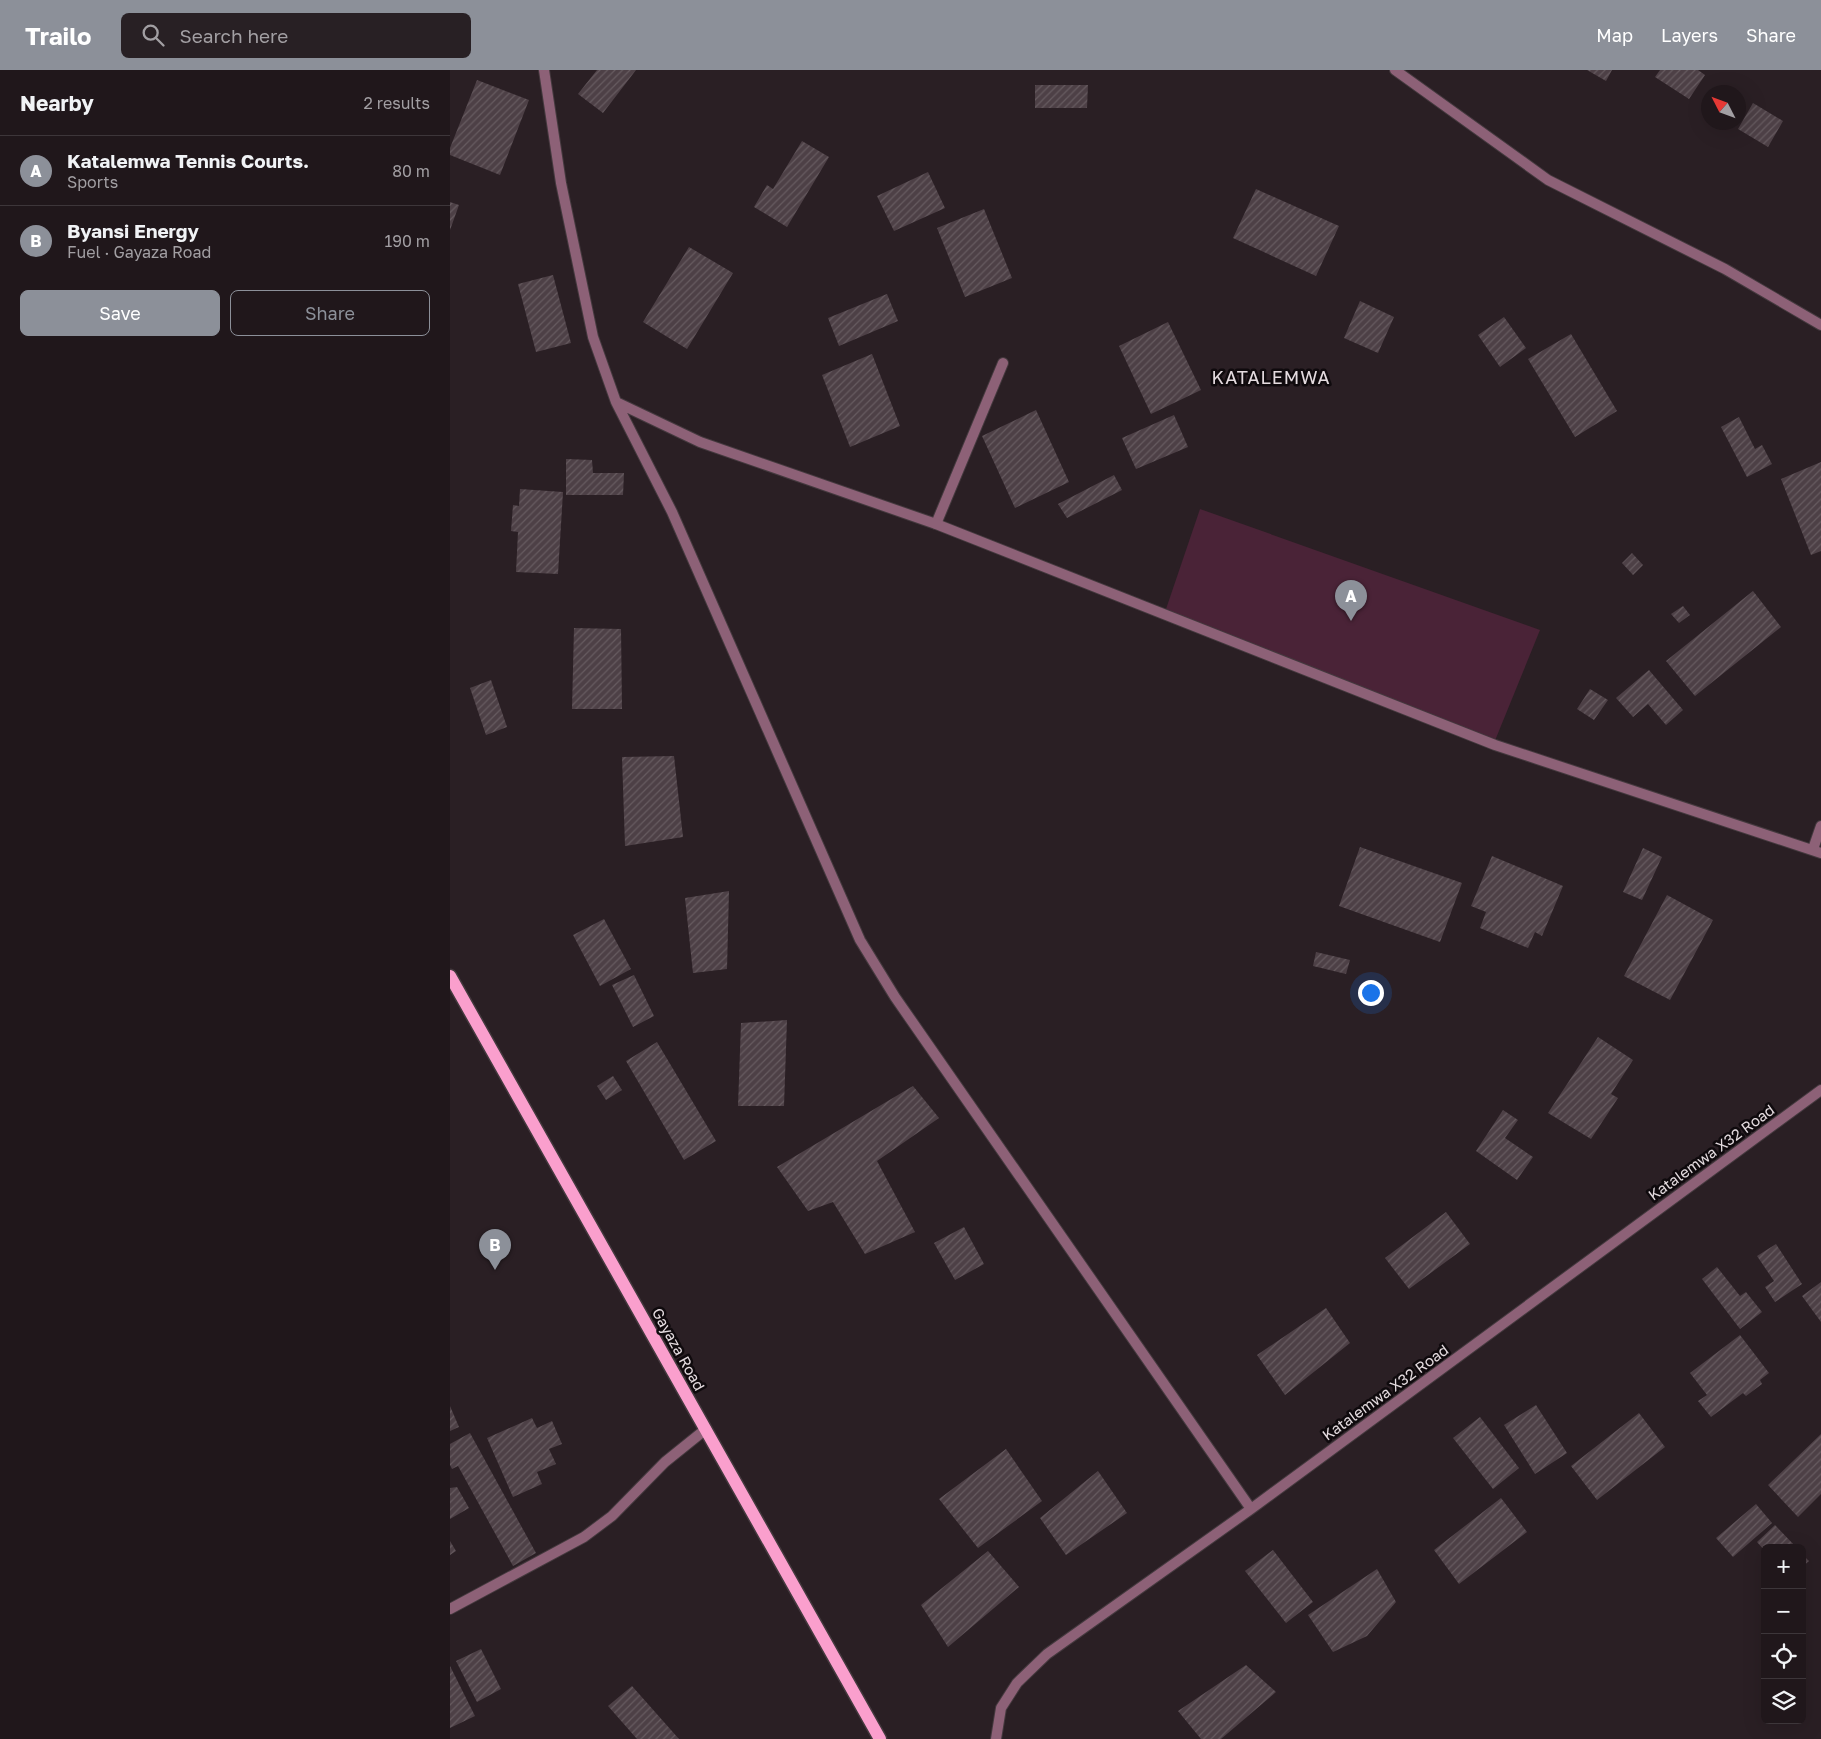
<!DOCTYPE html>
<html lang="en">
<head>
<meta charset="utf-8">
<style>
  :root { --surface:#20171b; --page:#282024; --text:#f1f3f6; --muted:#a29fa3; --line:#3d363a; --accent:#8c9099 }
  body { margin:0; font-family:"Golos Text",sans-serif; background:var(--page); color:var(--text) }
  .controls { position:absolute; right:15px; bottom:15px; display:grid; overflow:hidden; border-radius:8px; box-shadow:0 5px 20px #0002 }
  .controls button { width:45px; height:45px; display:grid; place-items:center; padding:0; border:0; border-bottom:1px solid var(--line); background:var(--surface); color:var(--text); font:25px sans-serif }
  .compass { position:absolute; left:1251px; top:15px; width:45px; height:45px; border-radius:50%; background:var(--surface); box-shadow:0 5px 20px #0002; rotate:312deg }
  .you { position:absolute; left:920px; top:922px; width:18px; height:18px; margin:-12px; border:4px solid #fff; border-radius:50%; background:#1a73e8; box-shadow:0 0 0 8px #1a73e833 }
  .badge { display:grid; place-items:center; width:32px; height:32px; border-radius:50%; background:var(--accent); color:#fff; font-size:16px; font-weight:700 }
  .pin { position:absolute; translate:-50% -41px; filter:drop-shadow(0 1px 2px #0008) }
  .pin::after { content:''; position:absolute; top:26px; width:18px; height:15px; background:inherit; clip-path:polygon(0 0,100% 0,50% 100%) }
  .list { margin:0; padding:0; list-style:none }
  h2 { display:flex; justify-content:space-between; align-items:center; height:65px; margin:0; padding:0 20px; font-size:21px }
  h2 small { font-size:16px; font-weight:400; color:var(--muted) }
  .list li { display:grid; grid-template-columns:32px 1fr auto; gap:15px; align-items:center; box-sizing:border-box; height:70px; padding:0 20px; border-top:1px solid var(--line) }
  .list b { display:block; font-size:19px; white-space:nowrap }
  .list p { margin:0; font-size:16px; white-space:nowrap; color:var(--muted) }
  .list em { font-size:16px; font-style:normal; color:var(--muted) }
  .actions { display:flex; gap:10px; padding:15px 20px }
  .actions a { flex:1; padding:11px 0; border:1px solid var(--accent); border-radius:8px; text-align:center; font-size:18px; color:var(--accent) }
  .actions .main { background:var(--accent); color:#fff }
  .icon { flex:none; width:28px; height:28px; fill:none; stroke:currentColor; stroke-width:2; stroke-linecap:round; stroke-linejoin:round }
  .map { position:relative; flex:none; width:1371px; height:1669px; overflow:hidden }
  header { display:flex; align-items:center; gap:30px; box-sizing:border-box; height:70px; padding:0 25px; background:var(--accent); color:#fff }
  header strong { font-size:24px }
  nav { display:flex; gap:28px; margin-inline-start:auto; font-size:18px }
  .search { width:350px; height:45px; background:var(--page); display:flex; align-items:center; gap:12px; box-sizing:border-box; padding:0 18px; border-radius:8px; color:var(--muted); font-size:19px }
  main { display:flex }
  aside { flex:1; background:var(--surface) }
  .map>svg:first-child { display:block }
  .garden { fill:#4a2337 }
  .building { fill:url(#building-hatch) }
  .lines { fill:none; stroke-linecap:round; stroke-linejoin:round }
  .service-casing { stroke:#44393e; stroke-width:12 }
  .minor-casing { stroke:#44393e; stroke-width:12 }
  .primary-casing { stroke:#44393e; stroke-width:15 }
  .service { stroke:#8d6177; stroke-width:10 }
  .minor { stroke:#8d6177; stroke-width:10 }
  .primary { stroke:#fa9fcd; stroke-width:12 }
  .labels { text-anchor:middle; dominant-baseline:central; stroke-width:5; stroke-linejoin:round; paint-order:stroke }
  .street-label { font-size:15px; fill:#e4dbdf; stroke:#0f0a0d }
  .quarter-label { font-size:18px; letter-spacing:1px; fill:#e4dbdf; stroke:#0f0a0d }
</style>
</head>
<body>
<header>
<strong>Trailo</strong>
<div class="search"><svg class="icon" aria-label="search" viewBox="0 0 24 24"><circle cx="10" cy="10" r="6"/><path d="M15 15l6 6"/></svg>Search here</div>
<nav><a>Map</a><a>Layers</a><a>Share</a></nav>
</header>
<main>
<aside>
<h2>Nearby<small>2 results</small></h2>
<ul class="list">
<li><span class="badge">A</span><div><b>Katalemwa Tennis Courts.</b><p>Sports</p></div><em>80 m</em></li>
<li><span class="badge">B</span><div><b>Byansi Energy</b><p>Fuel · Gayaza Road</p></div><em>190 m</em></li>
</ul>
<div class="actions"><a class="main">Save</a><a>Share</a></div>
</aside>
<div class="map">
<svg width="1371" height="1669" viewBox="0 0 1371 1669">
  <defs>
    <pattern id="building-hatch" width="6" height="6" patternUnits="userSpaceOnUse" patternTransform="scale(1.25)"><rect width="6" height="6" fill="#4d4046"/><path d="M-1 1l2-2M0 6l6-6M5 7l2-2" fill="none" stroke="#665b60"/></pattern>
  </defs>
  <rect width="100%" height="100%" fill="#2a1f24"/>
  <path class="garden" d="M 750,439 L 1090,560 L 1044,673 L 715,542 Z"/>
  <path class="building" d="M 147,0 L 186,0 L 153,43 L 128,24 Z
    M 1137,0 L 1162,0 L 1156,11 Z
    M 1210,0 L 1248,0 L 1255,5 L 1239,29 L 1205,7 Z
    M 27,10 L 79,30 L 50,105 L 0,85 L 0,78 Z
    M 585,15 L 638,15 L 637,38 L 585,38 Z
    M 1303,33 L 1333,51 L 1318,77 L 1288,59 Z
    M 352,71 L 379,87 L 337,157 L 304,137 L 317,115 L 323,119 Z
    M 478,102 L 495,138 L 444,161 L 427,126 Z
    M 806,119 L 889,156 L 866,206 L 783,168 Z
    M 0,132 L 9,135 L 0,160 Z
    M 534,139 L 562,208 L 515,227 L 487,158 Z
    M 239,177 L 283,203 L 237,279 L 193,252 Z
    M 103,205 L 121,273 L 86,282 L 68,214 Z
    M 437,224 L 448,251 L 389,276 L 378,248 Z
    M 910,231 L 944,247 L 928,283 L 894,268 Z
    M 1054,247 L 1076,278 L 1050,297 L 1028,265 Z
    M 718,252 L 751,320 L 701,344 L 669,276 Z
    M 1121,264 L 1167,341 L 1125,367 L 1078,289 Z
    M 422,284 L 450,356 L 400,377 L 372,305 Z
    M 586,340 L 619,412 L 565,438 L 532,366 Z
    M 724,345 L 738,377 L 686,399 L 672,368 Z
    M 1289,347 L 1305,379 L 1312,375 L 1322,394 L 1297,407 L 1271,357 Z
    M 116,389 L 142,390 L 143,403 L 174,403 L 173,425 L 116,425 Z
    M 1371,392 L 1371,481 L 1361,485 L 1331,409 Z
    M 664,405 L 672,420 L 617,448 L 608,434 Z
    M 70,419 L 113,422 L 108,504 L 66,502 L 68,462 L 61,461 L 63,435 L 69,436 Z
    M 1182,483 L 1193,495 L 1183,505 L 1172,493 Z
    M 1303,521 L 1331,557 L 1245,626 L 1216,591 Z
    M 1233,536 L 1240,545 L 1229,553 L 1221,544 Z
    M 124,558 L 171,559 L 172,639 L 122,639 Z
    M 1199,600 L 1233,640 L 1216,655 L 1198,634 L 1183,647 L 1166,628 Z
    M 41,610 L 57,657 L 36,665 L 20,618 Z
    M 1140,619 L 1158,630 L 1144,650 L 1127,639 Z
    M 224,686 L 233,767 L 175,776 L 172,687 Z
    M 910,777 L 1012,813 L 990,872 L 889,836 Z
    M 1193,778 L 1212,787 L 1192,830 L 1173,822 Z
    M 1042,786 L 1113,816 L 1092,866 L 1085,862 L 1078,878 L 1030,858 L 1036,842 L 1021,836 Z
    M 279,821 L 277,899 L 243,903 L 235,828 Z
    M 1217,825 L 1263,850 L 1220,930 L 1174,906 Z
    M 154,849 L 181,899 L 150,916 L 123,865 Z
    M 866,882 L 900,890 L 896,904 L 863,896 Z
    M 184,905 L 204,946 L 183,957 L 162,915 Z
    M 337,950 L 334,1036 L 288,1036 L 291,953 Z
    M 1148,967 L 1183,990 L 1161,1024 L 1168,1028 L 1141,1069 L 1098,1043 Z
    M 207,972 L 266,1071 L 234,1090 L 176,991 Z
    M 163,1006 L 172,1020 L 156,1030 L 147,1016 Z
    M 463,1016 L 489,1048 L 427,1091 L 465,1162 L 415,1184 L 383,1132 L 358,1141 L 327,1097 Z
    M 1053,1040 L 1068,1050 L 1055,1068 L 1083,1087 L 1067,1110 L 1026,1081 Z
    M 996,1142 L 1020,1174 L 959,1219 L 935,1188 Z
    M 514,1157 L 534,1194 L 505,1210 L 484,1173 Z
    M 1326,1174 L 1352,1214 L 1325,1232 L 1315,1217 L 1324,1211 L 1307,1186 Z
    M 1267,1197 L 1290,1226 L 1296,1222 L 1312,1242 L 1290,1259 L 1252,1209 Z
    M 1371,1212 L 1371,1252 L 1352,1226 Z
    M 876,1238 L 900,1273 L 835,1325 L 807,1285 Z
    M 1290,1265 L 1319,1303 L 1310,1310 L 1312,1314 L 1296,1326 L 1293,1323 L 1261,1347 L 1248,1331 L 1257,1325 L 1240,1303 Z
    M 1086,1335 L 1117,1383 L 1085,1404 L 1054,1355 Z
    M 0,1336 L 9,1357 L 0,1361 Z
    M 1189,1343 L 1215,1377 L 1147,1430 L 1121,1396 Z
    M 1030,1347 L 1069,1398 L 1043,1419 L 1003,1368 Z
    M 82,1348 L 87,1358 L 102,1351 L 112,1374 L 99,1379 L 106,1394 L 87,1402 L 92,1414 L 63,1427 L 37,1368 Z
    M 20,1363 L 86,1483 L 63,1496 L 8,1396 L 2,1399 L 0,1395 L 0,1374 Z
    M 1371,1364 L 1371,1424 L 1348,1447 L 1318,1415 Z
    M 556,1379 L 592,1431 L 528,1478 L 489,1429 Z
    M 648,1401 L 677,1443 L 616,1485 L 590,1448 Z
    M 7,1417 L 19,1438 L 0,1449 L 0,1418 Z
    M 1051,1428 L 1077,1462 L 1009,1514 L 984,1480 Z
    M 1306,1434 L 1322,1453 L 1283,1487 L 1266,1468 Z
    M 1325,1455 L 1347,1478 L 1315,1478 L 1315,1481 L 1307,1472 Z
    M 0,1471 L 6,1481 L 0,1485 Z
    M 823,1480 L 863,1532 L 836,1553 L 795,1501 Z
    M 538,1481 L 569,1517 L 498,1577 L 471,1535 Z
    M 1352,1484 L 1359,1491 L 1352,1497 Z
    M 927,1499 L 946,1532 L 917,1566 L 883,1582 L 858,1545 Z
    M 31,1579 L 51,1619 L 27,1632 L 6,1591 Z
    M 796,1595 L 826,1622 L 771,1669 L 751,1669 L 728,1641 Z
    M 0,1596 L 25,1646 L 0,1658 Z
    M 182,1616 L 229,1669 L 187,1669 L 158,1636 Z"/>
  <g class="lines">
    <g class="service-casing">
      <path id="service" d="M 486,454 L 553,293"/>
    </g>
    <g class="minor-casing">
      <path id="minor" d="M 94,0 L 111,113 L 143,267 L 166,332 L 250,372 L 486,454 L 1045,675 L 1371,783
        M 945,0 L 1098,110 L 1275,199 L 1371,255
        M 166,332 L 222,442 L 410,870 L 445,927 L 801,1439
        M 1363,779 L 1371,756
        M 0,1539 L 134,1467 L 162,1446 L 215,1392 L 256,1359
        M 546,1669 L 551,1638 L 567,1613 L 597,1584 L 801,1439 L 1371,1020"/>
    </g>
    <g class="primary-casing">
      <path id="primary" d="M 0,906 L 430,1669"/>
    </g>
    <use href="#service" class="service"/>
    <use href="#minor" class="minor"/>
    <use href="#primary" class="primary"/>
  </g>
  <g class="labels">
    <g class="street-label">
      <text transform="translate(1261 1082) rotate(-36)">Katalemwa X32 Road</text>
      <text transform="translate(229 1279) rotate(61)">Gayaza Road</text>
      <text transform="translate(935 1322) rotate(-36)">Katalemwa X32 Road</text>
    </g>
    <g class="quarter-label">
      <text x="821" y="307">KATALEMWA</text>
    </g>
  </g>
</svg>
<div class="controls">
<button>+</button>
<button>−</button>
<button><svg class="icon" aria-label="locate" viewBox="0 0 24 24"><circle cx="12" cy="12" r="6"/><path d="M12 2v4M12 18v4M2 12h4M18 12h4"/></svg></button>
<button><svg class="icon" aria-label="layers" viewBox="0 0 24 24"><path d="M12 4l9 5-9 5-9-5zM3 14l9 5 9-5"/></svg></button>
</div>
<svg class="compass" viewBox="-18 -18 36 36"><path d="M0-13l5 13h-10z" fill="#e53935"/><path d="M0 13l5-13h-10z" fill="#a29fa3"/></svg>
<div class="you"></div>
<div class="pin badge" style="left:901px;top:551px">A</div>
<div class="pin badge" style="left:45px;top:1200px">B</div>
</div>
</main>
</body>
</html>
